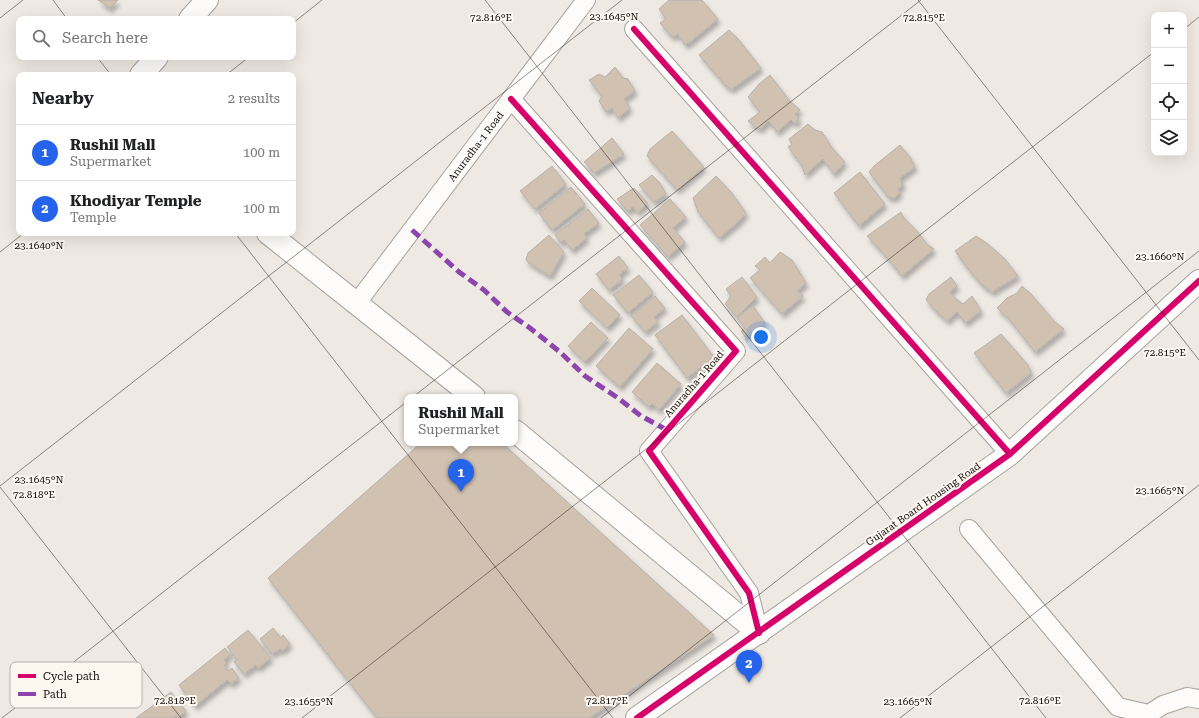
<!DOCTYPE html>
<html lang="en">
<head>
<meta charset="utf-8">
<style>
  :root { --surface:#fff; --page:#f2f2f2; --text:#202124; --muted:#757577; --line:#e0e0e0; --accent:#2563eb }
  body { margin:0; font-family:"Roboto Serif",serif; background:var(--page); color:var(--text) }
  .controls { position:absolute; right:12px; top:12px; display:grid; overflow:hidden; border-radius:8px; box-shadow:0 4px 16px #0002 }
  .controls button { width:36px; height:36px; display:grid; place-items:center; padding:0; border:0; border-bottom:1px solid var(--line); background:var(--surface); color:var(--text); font:20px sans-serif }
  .you { position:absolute; left:761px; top:337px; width:14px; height:14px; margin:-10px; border:3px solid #fff; border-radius:50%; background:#1a73e8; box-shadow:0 0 0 6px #1a73e833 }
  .badge { display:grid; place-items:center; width:26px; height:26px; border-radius:50%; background:var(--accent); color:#fff; font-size:13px; font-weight:700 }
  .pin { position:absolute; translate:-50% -33px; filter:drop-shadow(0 1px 2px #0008) }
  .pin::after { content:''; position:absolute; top:21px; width:14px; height:12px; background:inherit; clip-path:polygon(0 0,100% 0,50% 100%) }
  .popup { position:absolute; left:404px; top:394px; width:114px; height:52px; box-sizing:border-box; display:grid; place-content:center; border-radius:8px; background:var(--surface); filter:drop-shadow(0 1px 3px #0005); font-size:13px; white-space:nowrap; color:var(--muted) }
  .popup b { font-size:15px; color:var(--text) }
  .popup::after { content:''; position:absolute; left:50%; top:100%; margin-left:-8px; border:8px solid transparent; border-top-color:var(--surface) }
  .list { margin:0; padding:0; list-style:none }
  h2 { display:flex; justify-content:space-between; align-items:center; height:52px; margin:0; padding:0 16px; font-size:17px }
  h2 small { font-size:13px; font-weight:400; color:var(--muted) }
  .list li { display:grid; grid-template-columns:26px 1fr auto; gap:12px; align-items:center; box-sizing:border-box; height:56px; padding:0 16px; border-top:1px solid var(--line) }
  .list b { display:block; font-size:15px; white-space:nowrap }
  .list p { margin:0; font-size:13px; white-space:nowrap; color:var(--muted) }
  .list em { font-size:13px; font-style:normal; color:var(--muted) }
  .icon { flex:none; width:22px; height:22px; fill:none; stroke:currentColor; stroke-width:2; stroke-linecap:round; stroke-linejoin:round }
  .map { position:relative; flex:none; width:1199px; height:718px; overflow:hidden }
  .search { position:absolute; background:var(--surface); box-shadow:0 4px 16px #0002; left:16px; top:16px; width:280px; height:44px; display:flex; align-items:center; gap:10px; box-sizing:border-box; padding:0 14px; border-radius:8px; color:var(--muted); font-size:15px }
  .panel { position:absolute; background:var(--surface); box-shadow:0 4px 16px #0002; left:16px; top:72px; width:280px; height:164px; border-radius:8px }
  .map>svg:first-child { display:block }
  .building { fill:#d1c1b1; stroke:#b6b2ae; filter:url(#shadow) }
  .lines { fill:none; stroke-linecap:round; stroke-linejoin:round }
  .street-casing { stroke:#a6a29d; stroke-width:20 }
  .secondary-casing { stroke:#a6a29d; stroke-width:24 }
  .street { stroke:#fdfcfb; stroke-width:18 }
  .secondary { stroke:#fdfcfb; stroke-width:22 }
  .quiet { stroke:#8e44ad; stroke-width:5; stroke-dasharray:10 5; stroke-linecap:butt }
  .cycleway-casing { stroke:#fef7f0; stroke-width:8 }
  .cycleway { stroke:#d6006c; stroke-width:6 }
  .ticks { fill:none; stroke:#110d0a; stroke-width:1; stroke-opacity:0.45 }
  .labels { text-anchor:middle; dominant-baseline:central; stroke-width:4; stroke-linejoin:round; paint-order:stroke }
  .street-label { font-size:10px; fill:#110d0a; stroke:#fef7f0 }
  .key { fill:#fef7f0; stroke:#b7b1ab; stroke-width:1 }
  .key-label { font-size:11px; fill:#110d0a }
  .ticks-label { font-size:10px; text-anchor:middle; fill:#110d0a; stroke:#fef7f0; stroke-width:4; stroke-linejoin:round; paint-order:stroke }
</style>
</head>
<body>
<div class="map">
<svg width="1199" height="718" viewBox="0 0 1199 718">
  <defs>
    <filter id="shadow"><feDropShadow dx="2.5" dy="4.5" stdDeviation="2" flood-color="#0004"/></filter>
  </defs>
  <rect width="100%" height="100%" fill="#efe9e3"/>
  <path class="building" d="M 98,0 L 118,0 L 110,8 Z
    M 669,0 L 702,0 L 718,19 L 690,42 L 685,45 L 678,34 L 672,37 L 660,23 L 666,19 L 659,9 Z
    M 729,30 L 739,40 L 761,68 L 732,89 L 726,86 L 699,55 Z
    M 615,67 L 623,78 L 628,79 L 635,91 L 624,99 L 630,108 L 618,118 L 612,108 L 606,112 L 599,101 L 602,96 L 589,80 L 599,74 L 605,77 Z
    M 770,75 L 790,101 L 800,110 L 795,114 L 799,119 L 795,124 L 791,120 L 777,132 L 769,121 L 760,129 L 754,126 L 748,121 L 760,112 L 748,97 L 759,84 Z
    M 808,124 L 815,130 L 822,132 L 832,148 L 845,162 L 834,174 L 823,159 L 805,175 L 802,166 L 788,147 L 792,145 L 789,139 Z
    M 672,131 L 704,167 L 677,190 L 647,156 L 650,149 Z
    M 612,138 L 624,154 L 594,173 L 584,162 Z
    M 900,145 L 910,157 L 915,167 L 900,178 L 903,185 L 898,189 L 900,193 L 895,198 L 888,197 L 869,172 L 874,166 Z
    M 552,166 L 566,184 L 535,209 L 520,191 Z
    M 860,172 L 885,204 L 859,226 L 834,193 Z
    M 652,175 L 660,183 L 666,194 L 654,202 L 639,185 Z
    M 716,176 L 731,192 L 746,213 L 737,223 L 719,238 L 698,212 L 693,198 Z
    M 571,187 L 585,204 L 552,230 L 539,213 Z
    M 634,188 L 648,203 L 638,212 L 632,207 L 628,212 L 617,199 Z
    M 670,199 L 686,217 L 673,228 L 685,242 L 668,257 L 640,225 Z
    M 588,209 L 599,223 L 584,234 L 587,238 L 572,250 L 564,240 L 561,243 L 555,235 Z
    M 901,212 L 904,218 L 917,231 L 927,244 L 934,249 L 902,276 L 882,252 L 867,236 Z
    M 549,235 L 564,252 L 550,276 L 529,263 L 526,260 L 528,253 Z
    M 976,236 L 988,244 L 1005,259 L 1018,276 L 992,292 L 982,285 L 968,269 L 955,251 Z
    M 780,252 L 792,260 L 806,283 L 797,291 L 803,296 L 782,314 L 750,278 L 760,270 L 755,266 L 765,257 L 770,263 Z
    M 619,256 L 628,268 L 619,275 L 623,279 L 609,290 L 596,274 Z
    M 639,275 L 653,292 L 628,313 L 613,295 Z
    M 742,277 L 757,297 L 737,317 L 725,304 L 731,296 L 726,289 Z
    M 951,277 L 957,286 L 950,292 L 954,297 L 963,304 L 972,296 L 981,311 L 965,323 L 957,312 L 947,321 L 936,311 L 926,300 L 929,294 Z
    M 1022,286 L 1031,294 L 1055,322 L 1064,329 L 1035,352 L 1009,319 L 997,308 L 1007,298 L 1017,293 Z
    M 592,288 L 620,315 L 607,328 L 579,301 Z
    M 655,296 L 665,308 L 654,317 L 658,322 L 645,332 L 631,316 Z
    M 753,306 L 765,323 L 745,337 L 741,331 L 745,329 L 737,317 Z
    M 682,315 L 714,357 L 687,378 L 655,335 Z
    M 591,322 L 608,338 L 585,362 L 568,346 Z
    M 629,328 L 653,349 L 620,387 L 596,366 Z
    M 1001,334 L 1028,365 L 1031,373 L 1006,393 L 974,353 Z
    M 657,363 L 681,384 L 659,410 L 652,404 L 649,407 L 632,392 Z
    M 421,443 L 502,443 L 714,635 L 589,718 L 377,718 L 268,578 Z
    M 273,628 L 281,638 L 283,635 L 290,644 L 282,651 L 280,649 L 272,654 L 260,639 Z
    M 248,630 L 271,658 L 258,668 L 256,665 L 244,674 L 234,662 L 237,660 L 227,647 Z
    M 225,648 L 230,655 L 224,660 L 227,663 L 224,665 L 228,671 L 232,668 L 239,678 L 231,684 L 227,680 L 195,706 L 179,685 Z
    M 171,692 L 186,711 L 183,714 L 177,718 L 176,716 L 172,718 L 136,718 Z"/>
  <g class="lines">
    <g class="street-casing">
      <g id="street">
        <path d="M 634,29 L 1010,454"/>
        <path d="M 511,99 L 736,351 L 649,451 L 749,593 L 759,633"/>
        <path id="s1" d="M 356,304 L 586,0"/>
        <path d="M 969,529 L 1118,707 L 1149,714 L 1163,705 L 1187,697 L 1199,699"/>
      </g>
    </g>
    <g class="secondary-casing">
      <path id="secondary" d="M 190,19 L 207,0
        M 141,75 L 157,57
        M 268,233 L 474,397
        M 515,431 L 759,633
        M 637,718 L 1010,454 L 1199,281"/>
    </g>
    <use href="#street" class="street"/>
    <use href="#secondary" class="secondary"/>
    <path class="quiet" d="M 412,230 L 459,272 L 484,290 L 507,312 L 530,328 L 560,352 L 585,376 L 618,398 L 641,416 L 667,430"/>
    <g class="cycleway-casing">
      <path id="cycleway" d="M 634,29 L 1010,454
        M 511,99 L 736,351 L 649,451 L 749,593 L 759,633
        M 637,718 L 1010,454 L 1199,281"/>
    </g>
    <use href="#cycleway" class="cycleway"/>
  </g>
  <path class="ticks" d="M 53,0 L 67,19M 485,0 L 1046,718M 918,0 L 1199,360M 0,18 L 23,0M 293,23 L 322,0M 1184,29 L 1199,17M 97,57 L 111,75M 226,75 L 249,57M 235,233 L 613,718M 0,252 L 24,233M 0,486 L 622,0M 0,487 L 181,718M 2,718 L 921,0M 302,718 L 1154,52M 601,718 L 1199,251M 900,718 L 1199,485"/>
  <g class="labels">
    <g class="street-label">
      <text stroke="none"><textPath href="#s1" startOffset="198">Anuradha-1 Road</textPath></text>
      <text transform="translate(694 384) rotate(-49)">Anuradha-1 Road</text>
      <text transform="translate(923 504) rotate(-35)">Gujarat Board Housing Road</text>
    </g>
  </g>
  <rect x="10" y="662" width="132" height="46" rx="6" class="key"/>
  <rect x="18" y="674" width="18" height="4" fill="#d6006c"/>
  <rect x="18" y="692" width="18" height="4" fill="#8e44ad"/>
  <g class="key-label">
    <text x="43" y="680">Cycle path</text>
    <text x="43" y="698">Path</text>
  </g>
  <g class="ticks-label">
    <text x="614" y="20">23.1645°N</text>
    <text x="491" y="21">72.816°E</text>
    <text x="924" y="21">72.815°E</text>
    <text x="39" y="249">23.1640°N</text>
    <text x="1160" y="260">23.1660°N</text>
    <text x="1165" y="356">72.815°E</text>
    <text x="39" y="483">23.1645°N</text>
    <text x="1160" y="494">23.1665°N</text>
    <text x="34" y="498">72.818°E</text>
    <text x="175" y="704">72.818°E</text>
    <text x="607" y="704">72.817°E</text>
    <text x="1040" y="704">72.816°E</text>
    <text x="309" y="705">23.1655°N</text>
    <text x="908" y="705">23.1665°N</text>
  </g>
</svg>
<div class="controls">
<button>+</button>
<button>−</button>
<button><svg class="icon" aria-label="locate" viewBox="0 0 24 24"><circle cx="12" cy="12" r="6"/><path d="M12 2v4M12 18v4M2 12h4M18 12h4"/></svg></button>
<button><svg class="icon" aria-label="layers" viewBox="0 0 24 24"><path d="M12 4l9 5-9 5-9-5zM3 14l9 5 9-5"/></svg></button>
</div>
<div class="you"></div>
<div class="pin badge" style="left:461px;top:492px">1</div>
<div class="popup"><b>Rushil Mall</b>Supermarket</div>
<div class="pin badge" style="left:749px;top:683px">2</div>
<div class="search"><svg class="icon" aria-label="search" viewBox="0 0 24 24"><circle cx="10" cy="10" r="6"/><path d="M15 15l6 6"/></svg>Search here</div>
<section class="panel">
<h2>Nearby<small>2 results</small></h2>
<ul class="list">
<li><span class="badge">1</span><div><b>Rushil Mall</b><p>Supermarket</p></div><em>100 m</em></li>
<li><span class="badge">2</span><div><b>Khodiyar Temple</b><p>Temple</p></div><em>100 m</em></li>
</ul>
</section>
</div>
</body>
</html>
